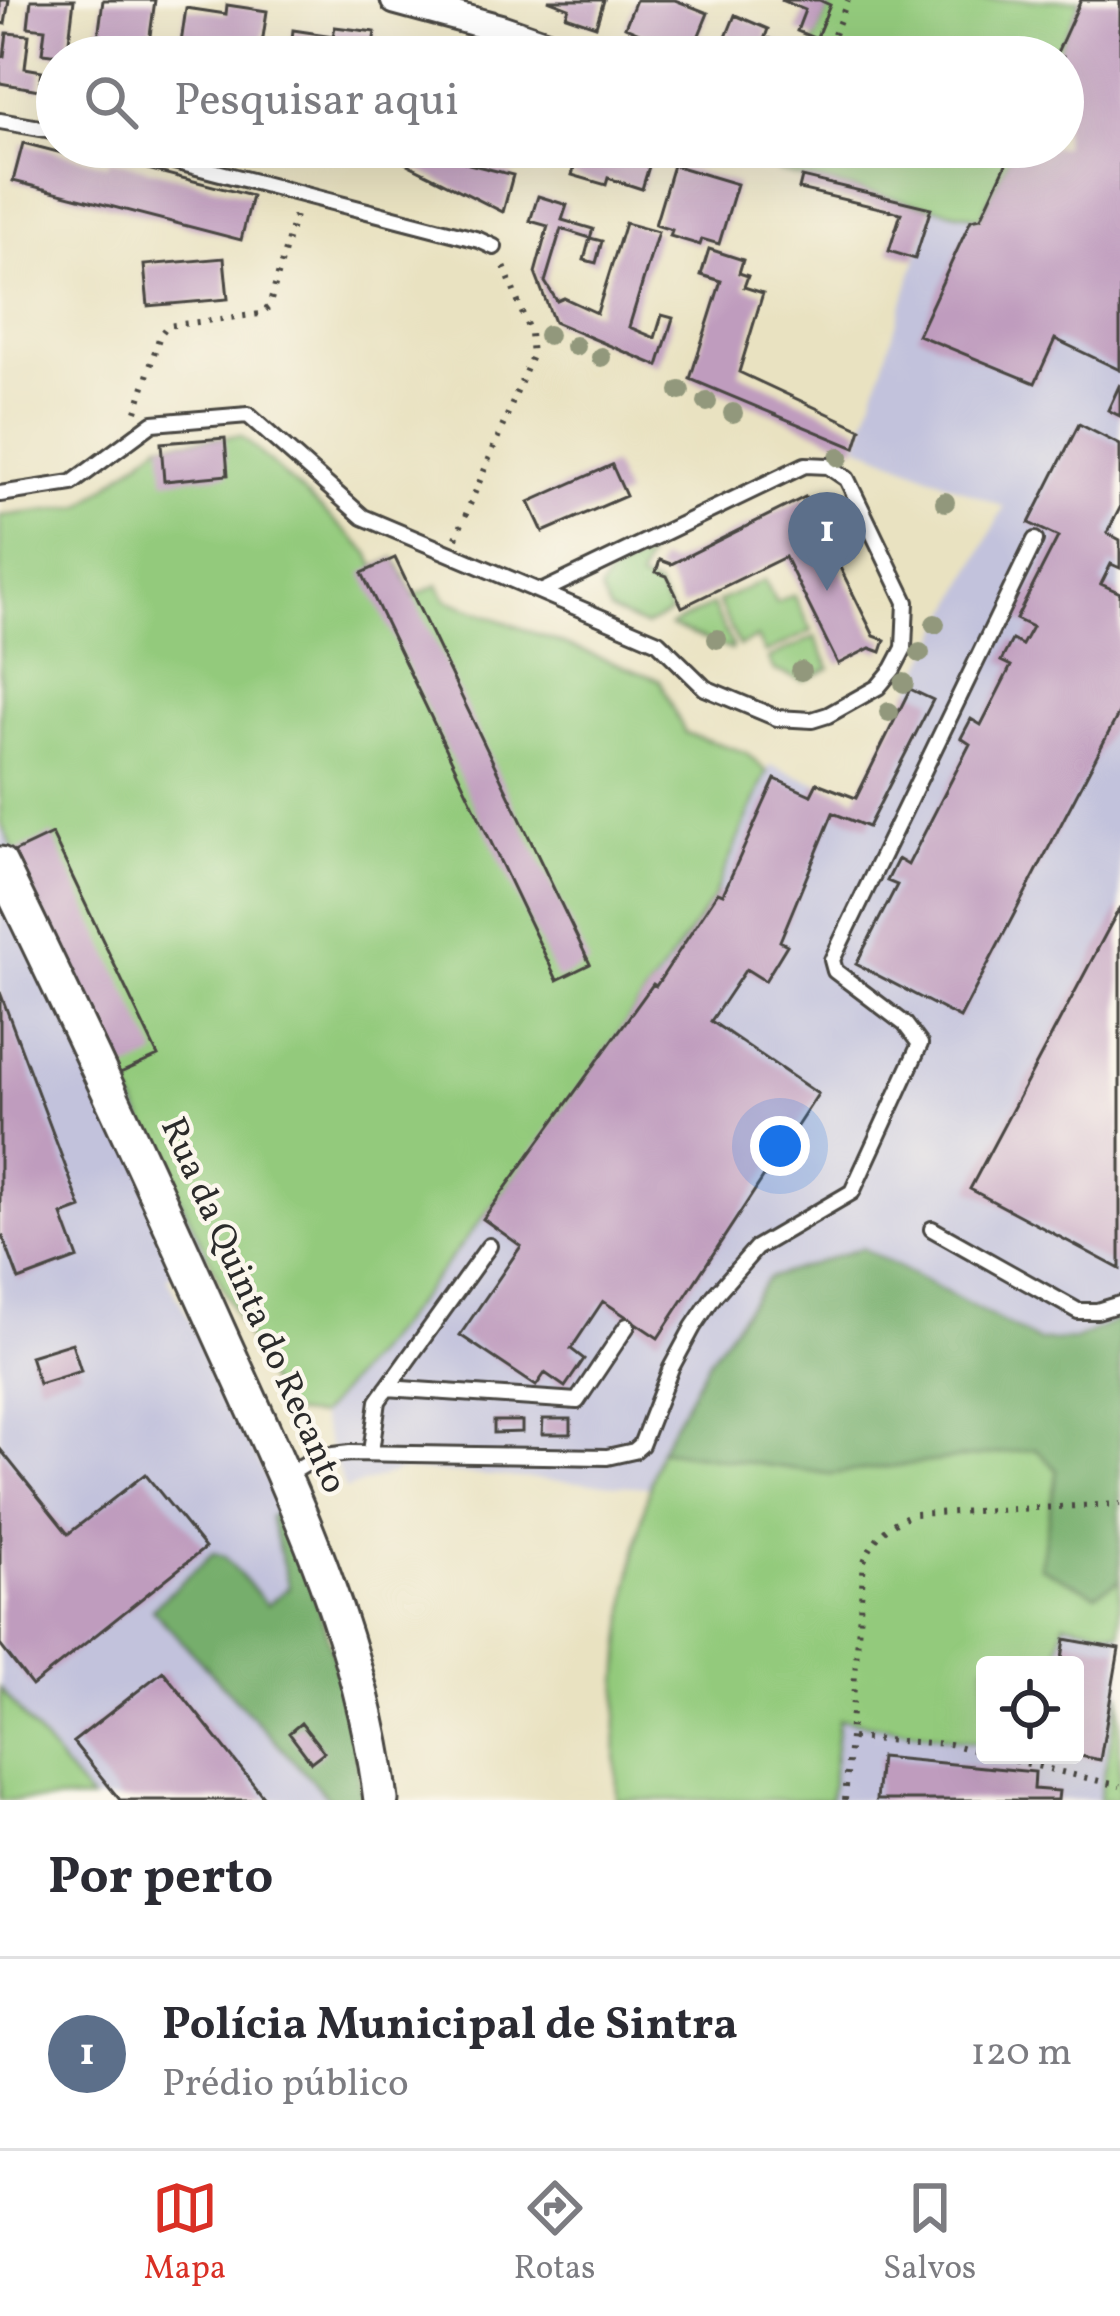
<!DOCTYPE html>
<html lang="pt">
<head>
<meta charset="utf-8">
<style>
  :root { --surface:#fff; --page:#f2f2f3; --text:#2b2b33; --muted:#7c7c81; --line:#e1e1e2; --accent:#d93025 }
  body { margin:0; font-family:Vollkorn,serif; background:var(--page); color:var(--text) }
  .controls { position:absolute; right:36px; bottom:36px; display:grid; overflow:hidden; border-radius:12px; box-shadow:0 12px 48px #0002 }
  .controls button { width:108px; height:108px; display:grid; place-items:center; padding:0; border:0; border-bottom:3px solid var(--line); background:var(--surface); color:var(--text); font:60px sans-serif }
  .you { position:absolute; left:780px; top:1146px; width:42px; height:42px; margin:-30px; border:9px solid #fff; border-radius:50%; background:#1a73e8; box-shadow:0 0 0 18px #1a73e833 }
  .badge { display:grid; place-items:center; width:78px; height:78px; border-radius:50%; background:var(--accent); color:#fff; font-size:39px; font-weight:700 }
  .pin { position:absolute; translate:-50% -99px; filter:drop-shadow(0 3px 6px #0008) }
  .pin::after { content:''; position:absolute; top:63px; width:42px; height:36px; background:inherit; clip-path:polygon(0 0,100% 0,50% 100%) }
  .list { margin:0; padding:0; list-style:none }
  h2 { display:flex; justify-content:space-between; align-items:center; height:156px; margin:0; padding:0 48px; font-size:51px }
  h2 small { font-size:39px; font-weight:400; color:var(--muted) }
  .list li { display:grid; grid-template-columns:78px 1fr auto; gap:36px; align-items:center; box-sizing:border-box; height:192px; padding:0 48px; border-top:3px solid var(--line) }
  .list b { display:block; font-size:45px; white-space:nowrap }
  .list p { margin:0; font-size:39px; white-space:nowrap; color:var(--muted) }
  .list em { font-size:39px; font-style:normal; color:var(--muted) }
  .icon { flex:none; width:66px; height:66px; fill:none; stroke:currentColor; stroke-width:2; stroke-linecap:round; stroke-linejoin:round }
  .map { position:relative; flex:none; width:1120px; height:1800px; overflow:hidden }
  .search { position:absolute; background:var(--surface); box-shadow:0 12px 48px #0002; left:36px; right:36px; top:36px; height:132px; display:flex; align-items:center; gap:30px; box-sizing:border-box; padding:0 42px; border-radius:66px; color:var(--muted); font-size:45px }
  .sheet { height:348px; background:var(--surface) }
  nav { display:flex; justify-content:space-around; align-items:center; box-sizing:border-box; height:168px; border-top:3px solid var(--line); background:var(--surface); font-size:33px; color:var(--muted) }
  nav a { display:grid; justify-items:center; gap:6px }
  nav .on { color:var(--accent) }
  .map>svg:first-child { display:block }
  .industrial { fill:#c2c2dc; fill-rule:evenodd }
  .green { fill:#93ca7c; stroke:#5f7a54; stroke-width:3 }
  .forest { fill:#76ae6c; stroke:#506c4c; stroke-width:3 }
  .building { fill:#bf9cbe }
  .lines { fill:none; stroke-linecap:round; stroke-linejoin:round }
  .service-casing { stroke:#484642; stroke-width:20 }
  .minor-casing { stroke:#484642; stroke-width:33 }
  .tertiary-casing { stroke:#484642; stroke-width:39 }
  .path { stroke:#484642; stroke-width:6; stroke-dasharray:3 9; stroke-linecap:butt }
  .service { stroke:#fff; stroke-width:14 }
  .minor { stroke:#fff; stroke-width:27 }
  .tertiary { stroke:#fff; stroke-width:33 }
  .tree { fill:#92987c }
  .labels { text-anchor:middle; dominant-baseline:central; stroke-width:9; stroke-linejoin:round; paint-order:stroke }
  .street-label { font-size:36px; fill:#2b2b2b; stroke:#fbf7ec }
</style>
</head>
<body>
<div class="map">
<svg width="1120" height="1800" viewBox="0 0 1120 1800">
  <rect width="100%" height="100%" fill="#fbf7ec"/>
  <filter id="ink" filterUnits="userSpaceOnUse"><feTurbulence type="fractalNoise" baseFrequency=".00833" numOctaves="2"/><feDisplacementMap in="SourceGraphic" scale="24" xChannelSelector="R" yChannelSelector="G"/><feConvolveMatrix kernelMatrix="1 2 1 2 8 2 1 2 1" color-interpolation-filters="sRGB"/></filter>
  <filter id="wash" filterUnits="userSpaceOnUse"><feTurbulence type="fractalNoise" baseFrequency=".004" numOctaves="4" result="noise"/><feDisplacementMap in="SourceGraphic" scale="48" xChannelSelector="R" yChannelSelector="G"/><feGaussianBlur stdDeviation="2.7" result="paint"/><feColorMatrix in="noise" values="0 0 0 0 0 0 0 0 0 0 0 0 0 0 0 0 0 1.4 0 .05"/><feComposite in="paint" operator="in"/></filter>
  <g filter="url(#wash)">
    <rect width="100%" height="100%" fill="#e9e2c1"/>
    <path class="industrial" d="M 1081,0 L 1120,0 L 1120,1800 L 617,1800 L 616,1752 L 629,1604 L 648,1487 L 402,1470 L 345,1490 L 319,1416 L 474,1229 L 712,900 L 770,765 L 856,798 L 1004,507 L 858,445 L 933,207 L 981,217 L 1014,147 L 1063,147 L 1063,57 L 1055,57 ZM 985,1665 L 1075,1665 L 1075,1755 L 985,1755 Z
      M 0,822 L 207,1255 L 167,1277 L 217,1372 L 289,1528 L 319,1613 L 345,1707 L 362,1800 L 0,1800 Z"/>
    <path class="green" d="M 832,0 L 1081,0 L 1055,57 L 808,57 Z
      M 779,147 L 1014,147 L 981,218 L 778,172 Z
      M 241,436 L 369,553 L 375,567 L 395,558 L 414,596 L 438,585 L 446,600 L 660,680 L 685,733 L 745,752 L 767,772 L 712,900 L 534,1153 L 397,1326 L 319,1416 L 288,1413 L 280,1407 L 0,822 L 0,516 L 82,506 L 161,443 Z
      M 648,555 L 639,580 L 657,586 L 670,613 L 645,626 L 610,611 L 600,591 L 608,576 Z
      M 764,580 L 776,603 L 794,595 L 812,631 L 765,653 L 757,638 L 739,646 L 718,602 Z
      M 712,605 L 732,646 L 731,650 L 670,626 Z
      M 815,637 L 830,668 L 803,681 L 774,670 L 768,659 Z
      M 1036,1449 L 1057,1470 L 1040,1567 L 1095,1594 L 1120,1580 L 1120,1633 L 1064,1622 L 1055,1665 L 985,1665 L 985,1744 L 839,1719 L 830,1800 L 617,1800 C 613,1685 626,1560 660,1450 L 830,1474 Z
      M 0,1688 L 91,1800 L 0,1800 Z
      M 1120,1692 L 1120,1800 L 1099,1800 Z"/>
    <path class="forest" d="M 862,1248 L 1038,1341 L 1075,1340 L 1120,1319 L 1120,1580 L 1096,1594 L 1040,1567 L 1057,1470 L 1036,1449 L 830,1474 L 660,1450 L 709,1360 L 768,1278 Z
      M 281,1509 C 320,1599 351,1702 362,1800 L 330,1800 L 152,1609 L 213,1553 L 224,1556 L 267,1605 L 289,1587 L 270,1517 Z"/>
    <g id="blocks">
      <path class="building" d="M 0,0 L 9,0 L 5,24 L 0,23 Z
        M 31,0 L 74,0 L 69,41 L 81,43 L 79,57 L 42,53 L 45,29 L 28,27 Z
        M 103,0 L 155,0 L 147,57 L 96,53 Z
        M 548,0 L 604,0 L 596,26 L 566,16 L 569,8 Z
        M 636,0 L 675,0 L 708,13 L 690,57 L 673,57 L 654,49 L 658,41 L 625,27 Z
        M 781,0 L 819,0 L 830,5 L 816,39 L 797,31 L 805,10 Z
        M 1081,0 L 1120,0 L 1120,370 L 1055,339 L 1035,383 L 918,335 L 971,220 L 981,218 L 1014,147 L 1063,147 L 1063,57 L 1055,57 Z
        M 227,5 L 267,11 L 260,57 L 179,57 L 186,8 L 226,14 Z
        M 735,15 L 768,29 L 765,37 L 798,50 L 795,57 L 718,57 Z
        M 335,27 L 375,32 L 371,57 L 290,57 L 293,30 L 333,36 Z
        M 7,33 L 29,35 L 25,68 L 42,71 L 39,90 L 0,83 L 0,56 L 4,56 Z
        M 54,68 L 57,68 L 57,93 L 45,91 L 47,78 L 53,78 Z
        M 23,143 L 108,165 L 109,159 L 252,196 L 241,240 L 13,181 Z
        M 362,147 L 432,147 L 469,164 L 513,175 L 503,212 L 385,153 Z
        M 580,147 L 655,147 L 642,189 L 608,178 L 606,185 L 572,175 Z
        M 673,165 L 737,184 L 719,244 L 702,239 L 700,245 L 670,236 L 672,230 L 655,225 Z
        M 802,177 L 931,208 L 915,259 L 889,251 L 901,213 L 799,189 Z
        M 538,196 L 567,205 L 562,220 L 593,229 L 590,238 L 561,229 L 545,282 L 557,301 L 564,298 L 597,313 L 625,223 L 658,232 L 629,327 L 655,338 L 662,315 L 673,318 L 658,366 L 554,322 L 535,273 L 548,226 L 530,221 Z
        M 590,238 L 602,241 L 596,263 L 584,260 Z
        M 709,249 L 743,260 L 739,273 L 748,276 L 744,287 L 763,293 L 739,372 L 861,429 L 855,448 L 690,379 L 721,281 L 701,275 Z
        M 224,258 L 228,299 L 148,306 L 144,265 Z
        M 1120,384 L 1120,416 L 1108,410 Z
        M 1079,424 L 1120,445 L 1120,508 L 1107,533 L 1120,540 L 1120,568 L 1111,564 L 1101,584 L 1120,593 L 1120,711 L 960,1018 L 856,964 L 897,885 L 887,881 L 898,859 L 908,865 L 970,744 L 961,738 L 971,719 L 981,725 L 1011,666 L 1001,661 L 1012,640 L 1022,645 L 1032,627 L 1016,619 L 1058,537 L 1029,523 Z
        M 225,438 L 228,475 L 164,481 L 161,443 Z
        M 612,465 L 626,496 L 543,532 L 529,502 Z
        M 805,497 L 874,636 L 885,640 L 881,652 L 870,648 L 838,664 L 785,557 L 682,607 L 667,576 L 656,572 L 660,560 L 671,564 Z
        M 395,558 L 590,964 L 557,980 L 362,573 Z
        M 910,689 L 933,700 L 868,827 L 833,813 L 780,941 L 787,945 L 765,981 L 746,969 L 711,1021 L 818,1094 L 658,1338 L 603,1301 L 571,1349 L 584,1359 L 565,1387 L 545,1373 L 536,1386 L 460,1335 L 521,1246 L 483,1219 L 653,984 L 656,986 L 718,892 L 723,894 L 775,779 L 811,795 L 817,783 L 856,798 Z
        M 52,834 L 158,1056 L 120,1073 L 14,852 Z
        M 1120,907 L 1120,1269 L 970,1189 Z
        M 0,992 L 81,1208 L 62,1215 L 78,1258 L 19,1280 L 3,1237 L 0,1238 Z
        M 72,1343 L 81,1371 L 39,1384 L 30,1356 Z
        M 543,1419 L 571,1419 L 571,1434 L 542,1434 Z
        M 494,1421 L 522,1421 L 522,1432 L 494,1433 Z
        M 0,1449 L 68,1534 L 145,1474 L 205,1548 L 32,1686 L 0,1645 Z
        M 1065,1639 L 1119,1649 L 1100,1760 L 1075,1755 L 1075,1665 L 1061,1665 Z
        M 163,1671 L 266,1800 L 120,1800 L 73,1742 Z
        M 301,1723 L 324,1752 L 311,1762 L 289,1733 Z
        M 880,1757 L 1035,1772 L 1034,1789 L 1059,1791 L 1058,1800 L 876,1800 Z"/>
    </g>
  </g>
  <g filter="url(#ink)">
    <use href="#blocks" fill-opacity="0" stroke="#484642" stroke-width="3"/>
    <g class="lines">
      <g class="service-casing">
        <path id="service" d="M 0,121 L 57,131
          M 120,147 L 479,240 L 494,247
          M 805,465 L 828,466 L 847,479 L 906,602 L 904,648 L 893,669 L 878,687 L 828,715 L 812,720 L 777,718 L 705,688 L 658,642 L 541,592 Z
          M 0,494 L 72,483 L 153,423 L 248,415 L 363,517 L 541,592
          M 932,1229 L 1078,1311 L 1097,1311 L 1120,1304
          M 387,1388 L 577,1401 L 627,1326
          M 371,1452 L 378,1401 L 489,1246
          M 286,1476 L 317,1457 L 350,1453 L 607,1457 L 634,1451 L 641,1445 L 671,1368 L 693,1327 L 714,1296 L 756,1248 L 852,1192 L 920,1044 L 905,1024 L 835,971 L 832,960 L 1035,540"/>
      </g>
      <g class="minor-casing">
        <path id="minor" d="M 395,0 L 502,29 L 583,57"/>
      </g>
      <g class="tertiary-casing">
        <path id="tertiary" d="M 0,864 C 74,1014 144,1166 213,1319 C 283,1475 360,1627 381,1800"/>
      </g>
      <path class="path" d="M 825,57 L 848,0
        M 136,411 L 160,335 L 167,326 L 260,314 L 269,307 L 295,215
        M 456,538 L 532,356 L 530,333 L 504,266
        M 852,1738 L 949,1744 L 985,1753
        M 991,1755 L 1120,1786
        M 845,1800 L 864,1561 C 875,1537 887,1524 913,1514 L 1120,1504"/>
      <use href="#service" class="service"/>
      <use href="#minor" class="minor"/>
      <use href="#tertiary" class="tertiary"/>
    </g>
    <g class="tree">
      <circle cx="548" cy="335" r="10"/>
      <circle cx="575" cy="346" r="10"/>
      <circle cx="601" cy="357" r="10"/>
      <circle cx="680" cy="391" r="10"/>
      <circle cx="707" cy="402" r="10"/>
      <circle cx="733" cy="413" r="10"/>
      <circle cx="839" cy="457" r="10"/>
      <circle cx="945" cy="502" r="10"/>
      <circle cx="935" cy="624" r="10"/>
      <circle cx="717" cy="639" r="10"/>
      <circle cx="920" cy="653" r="10"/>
      <circle cx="801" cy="671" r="10"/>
      <circle cx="904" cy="683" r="10"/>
      <circle cx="889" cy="712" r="10"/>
    </g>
  </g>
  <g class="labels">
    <g class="street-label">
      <text transform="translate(252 1306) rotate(66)">Rua da Quinta do Recanto</text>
    </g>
  </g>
</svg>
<div class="controls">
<button><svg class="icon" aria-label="locate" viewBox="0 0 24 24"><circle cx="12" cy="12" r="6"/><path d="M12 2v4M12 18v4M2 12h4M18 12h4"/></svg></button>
</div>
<div class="you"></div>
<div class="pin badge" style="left:827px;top:591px;background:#5c6f8a">1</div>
<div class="search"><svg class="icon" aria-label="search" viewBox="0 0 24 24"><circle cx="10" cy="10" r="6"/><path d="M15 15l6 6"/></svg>Pesquisar aqui</div>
</div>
<section class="sheet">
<h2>Por perto<small></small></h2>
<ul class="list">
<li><span class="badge" style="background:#5c6f8a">1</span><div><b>Polícia Municipal de Sintra</b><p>Prédio público</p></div><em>120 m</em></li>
</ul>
</section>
<nav>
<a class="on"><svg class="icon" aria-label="map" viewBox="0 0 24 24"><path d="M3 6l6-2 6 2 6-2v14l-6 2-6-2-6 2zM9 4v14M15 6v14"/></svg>Mapa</a>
<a><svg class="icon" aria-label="directions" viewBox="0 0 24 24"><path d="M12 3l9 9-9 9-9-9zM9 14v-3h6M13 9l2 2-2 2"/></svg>Rotas</a>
<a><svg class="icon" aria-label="saved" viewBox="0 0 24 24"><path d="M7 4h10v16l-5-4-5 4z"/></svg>Salvos</a>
</nav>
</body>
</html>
